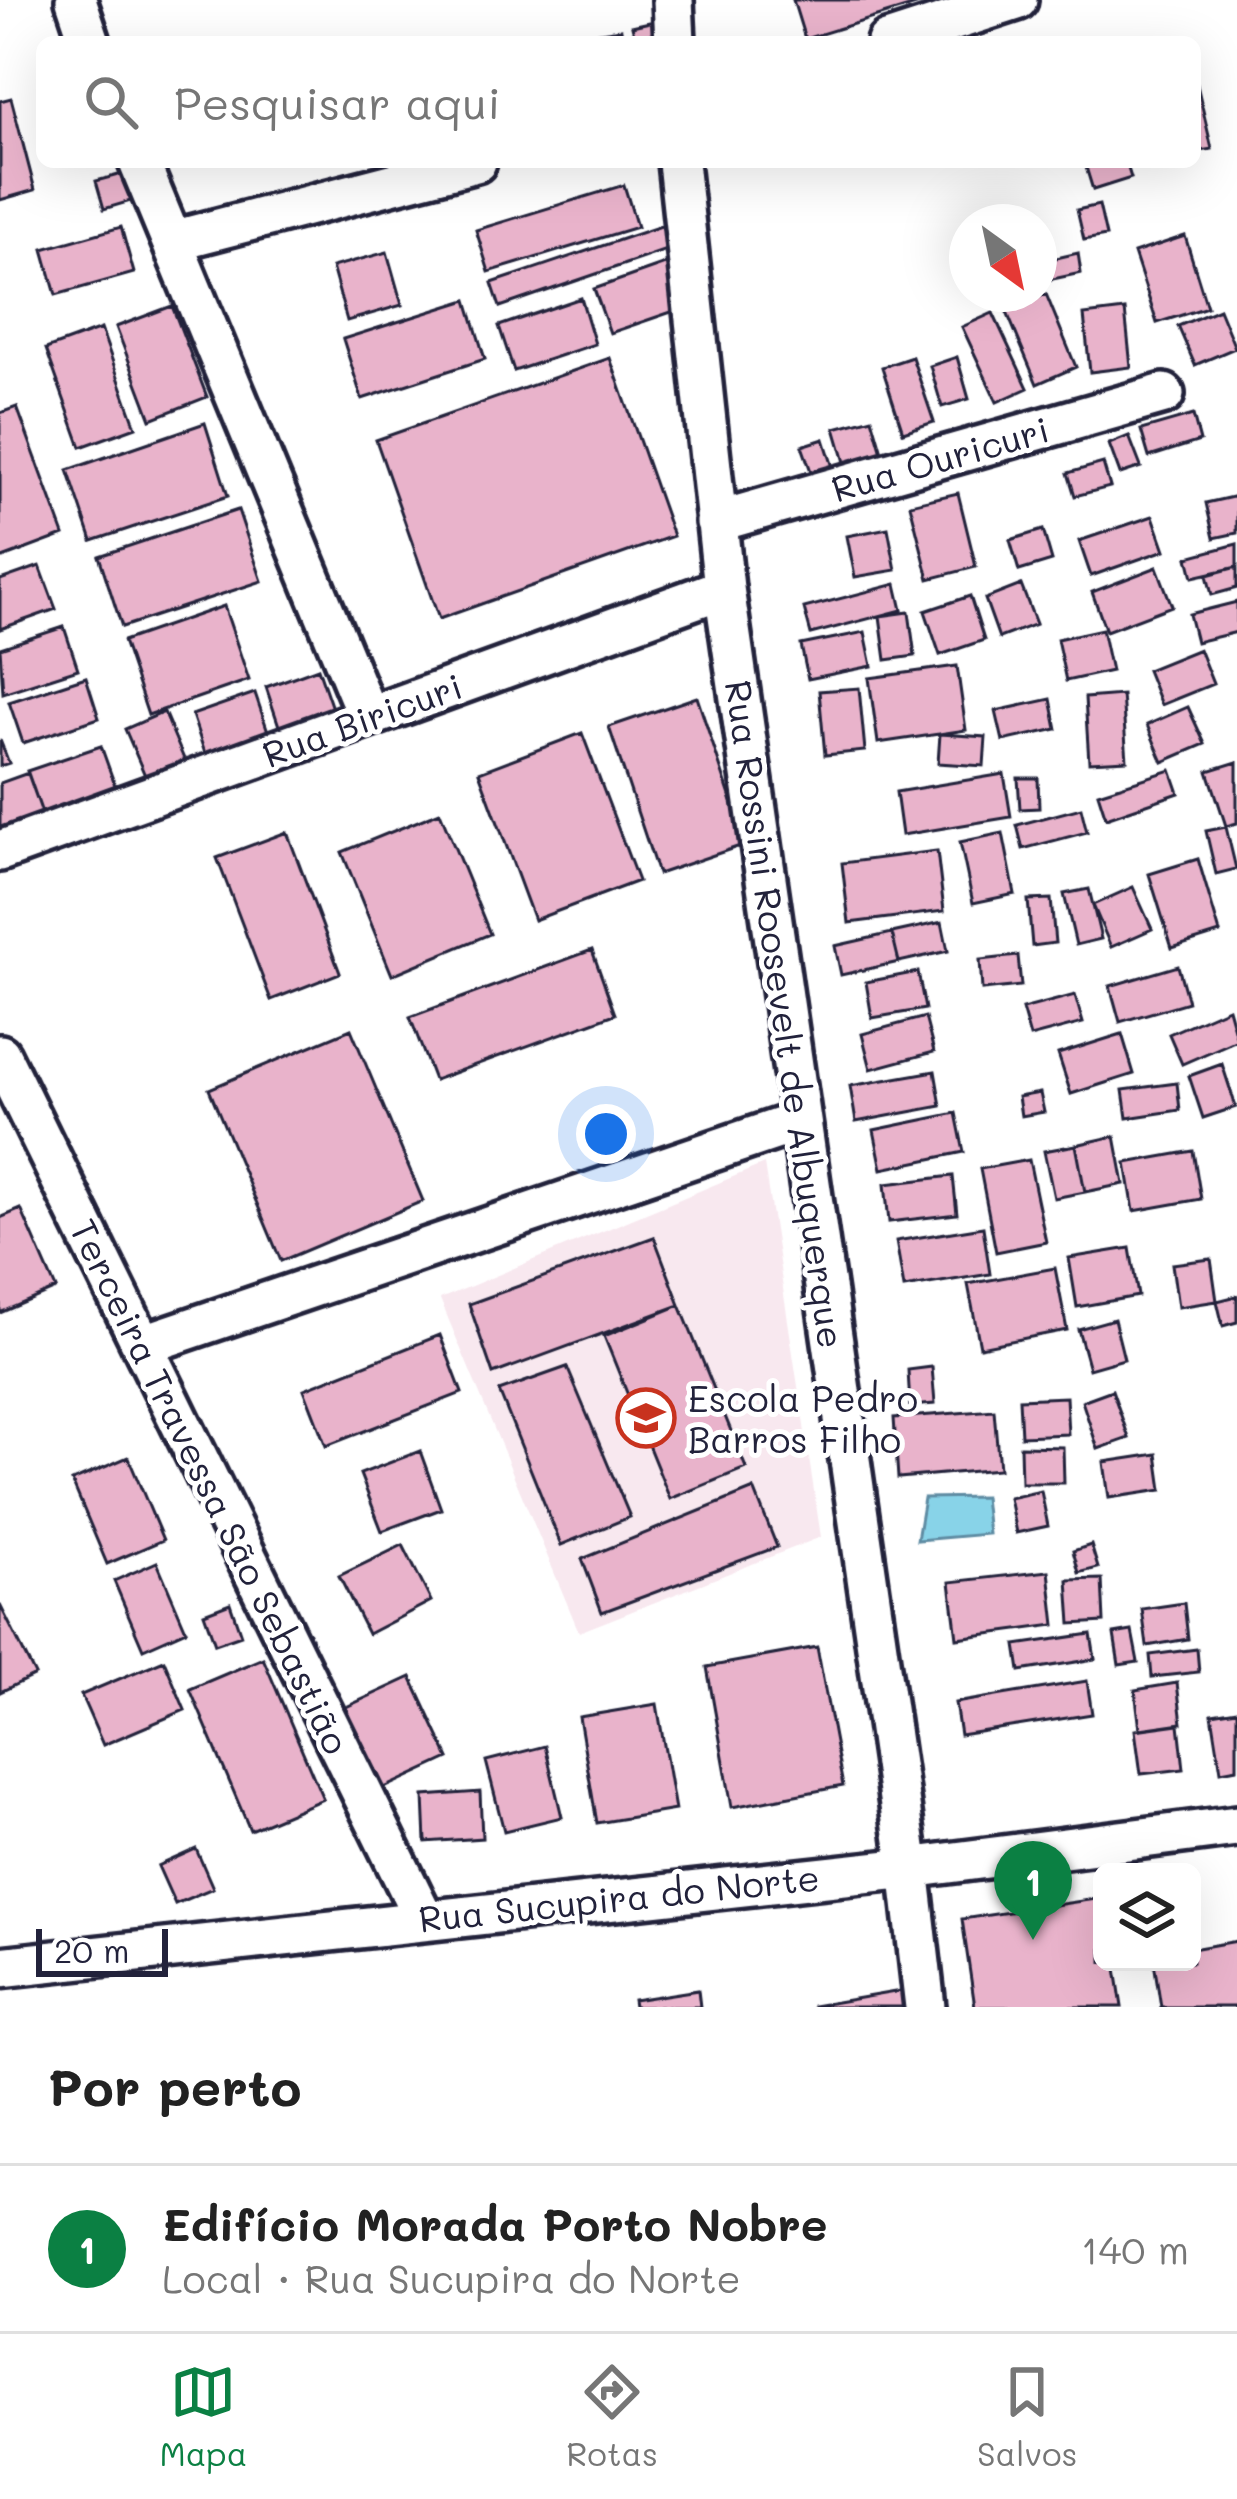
<!DOCTYPE html>
<html lang="pt">
<head>
<meta charset="utf-8">
<style>
  :root { --surface:#fff; --page:#f6f6f6; --text:#222; --muted:#767676; --line:#e0e0e0; --accent:#0b8043 }
  body { margin:0; font-family:Mali,sans-serif; background:var(--page); color:var(--text) }
  .controls { position:absolute; right:36px; bottom:36px; display:grid; overflow:hidden; border-radius:18px; box-shadow:0 12px 48px #0002 }
  .controls button { width:108px; height:108px; display:grid; place-items:center; padding:0; border:0; border-bottom:3px solid var(--line); background:var(--surface); color:var(--text); font:60px sans-serif }
  .compass { position:absolute; left:949px; top:204px; width:108px; height:108px; border-radius:50%; background:var(--surface); box-shadow:0 12px 48px #0002; rotate:147deg }
  .scale { position:absolute; left:36px; bottom:30px; width:132px; box-sizing:border-box; padding-left:12px; border:6px solid #22223b; border-top:0; font-size:33px; line-height:42px; white-space:nowrap; color:#22223b; -webkit-text-stroke:9px #fff; paint-order:stroke }
  .you { position:absolute; left:606px; top:1134px; width:42px; height:42px; margin:-30px; border:9px solid #fff; border-radius:50%; background:#1a73e8; box-shadow:0 0 0 18px #1a73e833 }
  .badge { display:grid; place-items:center; width:78px; height:78px; border-radius:50%; background:var(--accent); color:#fff; font-size:39px; font-weight:700 }
  .pin { position:absolute; translate:-50% -99px; filter:drop-shadow(0 3px 6px #0008) }
  .pin::after { content:''; position:absolute; top:63px; width:42px; height:36px; background:inherit; clip-path:polygon(0 0,100% 0,50% 100%) }
  .list { margin:0; padding:0; list-style:none }
  h2 { display:flex; justify-content:space-between; align-items:center; height:156px; margin:0; padding:0 48px; font-size:51px }
  h2 small { font-size:39px; font-weight:400; color:var(--muted) }
  .list li { display:grid; grid-template-columns:78px 1fr auto; gap:36px; align-items:center; box-sizing:border-box; height:168px; padding:0 48px; border-top:3px solid var(--line) }
  .list b { display:block; font-size:45px; white-space:nowrap }
  .list p { margin:0; font-size:39px; white-space:nowrap; color:var(--muted) }
  .list em { font-size:39px; font-style:normal; color:var(--muted) }
  .icon { flex:none; width:66px; height:66px; fill:none; stroke:currentColor; stroke-width:2; stroke-linecap:round; stroke-linejoin:round }
  .map { position:relative; flex:none; width:1237px; height:2007px; overflow:hidden }
  .search { position:absolute; background:var(--surface); box-shadow:0 12px 48px #0002; left:36px; right:36px; top:36px; height:132px; display:flex; align-items:center; gap:30px; box-sizing:border-box; padding:0 42px; border-radius:18px; color:var(--muted); font-size:45px }
  .sheet { height:324px; background:var(--surface) }
  nav { display:flex; justify-content:space-around; align-items:center; box-sizing:border-box; height:168px; border-top:3px solid var(--line); background:var(--surface); font-size:33px; color:var(--muted) }
  nav a { display:grid; justify-items:center; gap:6px }
  nav .on { color:var(--accent) }
  .map>svg:first-child { display:block }
  .built { fill:#f8e8ef }
  .water { fill:#88d3e8; stroke:#5f8ca3; stroke-width:3 }
  .building { fill:#e9b3cb; stroke:#22223b; stroke-width:3 }
  .lines { fill:none; stroke-linecap:round; stroke-linejoin:round }
  .street-casing { stroke:#22223b; stroke-width:48 }
  .street { stroke:#fff; stroke-width:39 }
  .labels { text-anchor:middle; dominant-baseline:central; stroke-width:10; stroke-linejoin:round; paint-order:stroke }
  .street-label { font-size:36px; fill:#22223b; stroke:#fff }
  .poi-label { font-size:36px; fill:#22223b; stroke:#fff; text-anchor:start }
</style>
</head>
<body>
<div class="map">
<svg width="1237" height="2007" viewBox="0 0 1237 2007">
  <rect width="100%" height="100%" fill="#fff"/>
  <filter id="ink" filterUnits="userSpaceOnUse"><feTurbulence type="fractalNoise" baseFrequency=".00833" numOctaves="2"/><feDisplacementMap in="SourceGraphic" scale="24" xChannelSelector="R" yChannelSelector="G"/><feConvolveMatrix kernelMatrix="1 2 1 2 8 2 1 2 1" color-interpolation-filters="sRGB"/></filter>
  <g filter="url(#ink)">
    <path class="built" d="M 764,1164 L 821,1537 L 579,1632 L 440,1299 Z"/>
    <path class="water" d="M 984,1497 L 988,1534 L 917,1540 L 924,1498 Z"/>
    <path class="building" d="M 793,0 L 932,0 L 805,39 Z
      M 668,18 L 667,42 L 636,42 L 632,26 Z
      M 621,29 L 623,42 L 580,42 L 579,35 Z
      M 1195,76 L 1212,149 L 1195,152 Z
      M 11,98 L 35,190 L 0,200 L 0,101 Z
      M 1126,162 L 1131,178 L 1093,190 L 1085,164 Z
      M 133,171 L 141,198 L 104,209 L 96,181 Z
      M 624,185 L 637,227 L 489,272 L 476,230 Z
      M 1099,205 L 1106,236 L 1084,240 L 1077,210 Z
      M 670,223 L 678,246 L 500,307 L 492,283 Z
      M 121,227 L 134,273 L 56,295 L 43,249 Z
      M 1185,236 L 1207,307 L 1157,323 L 1134,253 Z
      M 387,252 L 402,305 L 347,321 L 332,267 Z
      M 1078,253 L 1081,273 L 1039,282 L 1039,262 Z
      M 668,263 L 683,308 L 610,333 L 594,289 Z
      M 1046,294 L 1076,367 L 1037,384 L 1006,310 Z
      M 581,298 L 595,344 L 514,371 L 499,326 Z
      M 467,300 L 485,359 L 362,399 L 343,339 Z
      M 172,306 L 207,397 L 151,419 L 116,327 Z
      M 1219,309 L 1235,348 L 1195,365 L 1178,326 Z
      M 1125,310 L 1131,367 L 1090,372 L 1084,315 Z
      M 993,313 L 1028,388 L 997,402 L 962,327 Z
      M 101,329 L 136,427 L 81,447 L 46,349 Z
      M 912,357 L 934,422 L 903,432 L 882,367 Z
      M 957,357 L 969,399 L 942,407 L 930,366 Z
      M 610,358 L 673,536 L 439,619 L 376,440 Z
      M 17,407 L 64,535 L 0,559 L 0,413 Z
      M 1193,415 L 1200,441 L 1149,457 L 1141,430 Z
      M 872,418 L 884,459 L 847,469 L 835,428 Z
      M 205,423 L 228,496 L 92,541 L 68,470 Z
      M 1129,436 L 1141,467 L 1120,474 L 1109,444 Z
      M 824,439 L 833,467 L 812,474 L 802,446 Z
      M 1103,463 L 1110,487 L 1075,496 L 1068,473 Z
      M 958,493 L 976,567 L 929,579 L 910,504 Z
      M 1237,496 L 1237,533 L 1214,538 L 1206,503 Z
      M 238,510 L 262,581 L 122,627 L 99,556 Z
      M 1153,516 L 1165,550 L 1091,576 L 1079,541 Z
      M 888,528 L 896,570 L 855,577 L 847,536 Z
      M 1043,530 L 1052,561 L 1019,571 L 1010,540 Z
      M 1237,544 L 1237,567 L 1193,577 L 1188,557 Z
      M 40,566 L 56,609 L 0,629 L 0,580 Z
      M 1157,567 L 1172,606 L 1106,631 L 1092,592 Z
      M 1237,567 L 1237,588 L 1212,595 L 1207,575 Z
      M 896,584 L 902,610 L 811,634 L 804,608 Z
      M 1021,585 L 1036,624 L 999,638 L 985,599 Z
      M 970,596 L 984,640 L 940,655 L 925,611 Z
      M 1237,602 L 1237,632 L 1196,642 L 1189,614 Z
      M 224,606 L 249,680 L 148,715 L 123,641 Z
      M 909,612 L 915,656 L 886,660 L 880,616 Z
      M 64,627 L 78,669 L 3,693 L 0,648 Z
      M 1102,629 L 1111,671 L 1066,681 L 1057,639 Z
      M 865,632 L 872,666 L 808,679 L 801,645 Z
      M 1199,649 L 1213,684 L 1161,705 L 1147,670 Z
      M 957,666 L 966,730 L 878,743 L 869,678 Z
      M 318,668 L 335,717 L 282,735 L 266,687 Z
      M 86,677 L 99,718 L 23,743 L 9,702 Z
      M 859,688 L 865,751 L 825,755 L 819,691 Z
      M 255,693 L 272,743 L 209,765 L 192,715 Z
      M 1122,695 L 1127,760 L 1089,762 L 1085,698 Z
      M 697,697 L 746,844 L 658,874 L 609,727 Z
      M 1051,699 L 1057,729 L 1003,741 L 996,711 Z
      M 1188,707 L 1205,744 L 1163,762 L 1147,725 Z
      M 164,712 L 189,771 L 150,787 L 125,729 Z
      M 582,733 L 638,881 L 534,920 L 479,772 Z
      M 940,734 L 986,737 L 984,766 L 938,763 Z
      M 0,740 L 9,763 L 0,766 Z
      M 101,746 L 116,788 L 42,813 L 27,771 Z
      M 1237,762 L 1237,823 L 1226,826 L 1208,771 Z
      M 1171,770 L 1179,793 L 1106,818 L 1098,793 Z
      M 28,773 L 42,813 L 0,828 L 0,783 Z
      M 1004,774 L 1011,817 L 902,835 L 896,792 Z
      M 1018,778 L 1038,778 L 1039,808 L 1020,809 Z
      M 1081,808 L 1087,832 L 1023,849 L 1017,825 Z
      M 440,812 L 490,934 L 392,975 L 342,852 Z
      M 1226,827 L 1236,869 L 1216,874 L 1206,831 Z
      M 287,832 L 340,973 L 271,1000 L 217,858 Z
      M 1003,833 L 1015,894 L 973,903 L 960,842 Z
      M 937,851 L 944,911 L 849,923 L 842,863 Z
      M 1198,859 L 1220,933 L 1172,948 L 1149,874 Z
      M 1133,887 L 1152,929 L 1111,947 L 1093,905 Z
      M 1089,889 L 1101,939 L 1076,945 L 1064,894 Z
      M 1051,899 L 1055,943 L 1032,946 L 1028,900 Z
      M 942,922 L 948,951 L 899,962 L 892,933 Z
      M 892,933 L 899,962 L 841,975 L 835,946 Z
      M 592,950 L 615,1014 L 434,1080 L 410,1017 Z
      M 1018,956 L 1021,986 L 982,990 L 980,960 Z
      M 1178,966 L 1188,1002 L 1120,1022 L 1110,986 Z
      M 918,972 L 925,1009 L 872,1018 L 866,982 Z
      M 1075,995 L 1083,1023 L 1030,1037 L 1022,1009 Z
      M 1228,1008 L 1237,1040 L 1182,1064 L 1169,1034 Z
      M 925,1017 L 934,1052 L 871,1069 L 862,1034 Z
      M 351,1029 L 423,1201 L 281,1261 L 209,1089 Z
      M 1122,1034 L 1134,1074 L 1071,1094 L 1058,1054 Z
      M 1222,1064 L 1236,1107 L 1203,1118 L 1189,1076 Z
      M 935,1071 L 941,1106 L 856,1122 L 850,1086 Z
      M 1177,1083 L 1180,1110 L 1127,1118 L 1123,1090 Z
      M 1040,1093 L 1044,1112 L 1021,1116 L 1018,1097 Z
      M 956,1113 L 964,1152 L 882,1169 L 874,1130 Z
      M 1115,1136 L 1124,1184 L 1085,1192 L 1076,1145 Z
      M 1076,1145 L 1085,1192 L 1054,1198 L 1044,1151 Z
      M 1193,1151 L 1201,1199 L 1134,1211 L 1126,1163 Z
      M 1029,1160 L 1046,1242 L 996,1252 L 980,1169 Z
      M 953,1176 L 957,1214 L 889,1222 L 885,1184 Z
      M 21,1209 L 56,1289 L 0,1313 L 0,1218 Z
      M 983,1227 L 990,1274 L 904,1288 L 896,1241 Z
      M 654,1237 L 680,1305 L 493,1374 L 469,1304 Z
      M 1130,1248 L 1138,1296 L 1077,1307 L 1069,1258 Z
      M 1211,1259 L 1217,1301 L 1178,1307 L 1172,1264 Z
      M 1055,1268 L 1067,1330 L 980,1347 L 968,1284 Z
      M 1237,1296 L 1237,1322 L 1223,1326 L 1217,1301 Z
      M 680,1305 L 746,1468 L 670,1499 L 604,1336 Z
      M 1114,1319 L 1124,1359 L 1089,1369 L 1078,1329 Z
      M 440,1335 L 462,1393 L 326,1446 L 304,1389 Z
      M 567,1367 L 630,1517 L 561,1545 L 499,1391 Z
      M 932,1367 L 935,1404 L 910,1406 L 908,1370 Z
      M 1112,1390 L 1129,1438 L 1098,1449 L 1082,1401 Z
      M 1066,1397 L 1068,1434 L 1021,1436 L 1019,1399 Z
      M 994,1410 L 999,1469 L 898,1478 L 894,1418 Z
      M 1020,1446 L 1063,1447 L 1064,1483 L 1021,1483 Z
      M 420,1451 L 441,1509 L 382,1531 L 360,1474 Z
      M 1157,1454 L 1162,1490 L 1109,1498 L 1104,1462 Z
      M 128,1457 L 163,1540 L 107,1564 L 72,1481 Z
      M 754,1489 L 777,1547 L 602,1612 L 582,1559 Z
      M 1041,1491 L 1048,1526 L 1016,1533 L 1009,1498 Z
      M 403,1545 L 431,1601 L 368,1634 L 339,1576 Z
      M 1091,1545 L 1098,1568 L 1079,1573 L 1073,1551 Z
      M 157,1562 L 186,1630 L 143,1649 L 114,1581 Z
      M 1049,1571 L 1055,1625 L 957,1638 L 950,1582 Z
      M 1102,1579 L 1104,1622 L 1071,1624 L 1068,1580 Z
      M 230,1603 L 241,1635 L 215,1644 L 204,1613 Z
      M 1184,1603 L 1188,1639 L 1147,1646 L 1142,1609 Z
      M 0,1605 L 35,1675 L 0,1692 Z
      M 1132,1631 L 1138,1662 L 1119,1665 L 1114,1634 Z
      M 1091,1634 L 1095,1659 L 1020,1671 L 1016,1645 Z
      M 817,1647 L 843,1786 L 732,1807 L 707,1667 Z
      M 1197,1649 L 1199,1672 L 1152,1677 L 1150,1655 Z
      M 263,1658 L 323,1799 L 250,1830 L 190,1689 Z
      M 164,1660 L 185,1710 L 103,1745 L 81,1695 Z
      M 411,1677 L 449,1758 L 382,1789 L 344,1708 Z
      M 1087,1681 L 1092,1714 L 960,1735 L 955,1703 Z
      M 1177,1683 L 1182,1723 L 1140,1729 L 1135,1690 Z
      M 657,1704 L 675,1810 L 597,1823 L 579,1717 Z
      M 1237,1710 L 1237,1768 L 1221,1771 L 1212,1714 Z
      M 1179,1724 L 1184,1769 L 1141,1774 L 1135,1730 Z
      M 545,1746 L 562,1817 L 504,1831 L 486,1761 Z
      M 480,1792 L 482,1838 L 426,1842 L 424,1796 Z
      M 196,1849 L 213,1888 L 175,1904 L 158,1866 Z
      M 1102,1898 L 1102,1962 L 1115,1962 L 1122,2007 L 975,2007 L 962,1919 Z
      M 1237,1941 L 1237,2007 L 1161,2007 L 1154,1962 L 1192,1962 L 1192,1949 Z
      M 698,1990 L 700,2007 L 634,2007 L 633,2000 Z
      M 901,1991 L 904,2007 L 813,2007 L 813,2006 Z"/>
    <g class="lines">
      <g class="street-casing">
        <path id="street" d="M 76,0 L 90,42
          M 673,0 L 675,42
          M 887,42 L 1017,0
          M 139,162 L 368,717
          M 678,162 L 724,588 L 909,1868 L 925,2007
          M 172,241 L 476,162
          M 716,522 L 1164,394
          M 0,851 L 724,588
          M 0,1055 L 423,1917
          M 142,1345 L 801,1121
          M 0,1967 L 909,1868 L 1237,1826"/>
      </g>
      <use href="#street" class="street"/>
    </g>
  </g>
  <defs>
    <g id="school-ring" transform="scale(3)"><circle r="9.5" fill="#fff" stroke="#c8321e" stroke-width="1.5"/><path d="M0-5L7-2L0 1L-7-2ZM-4 1L0 2.5L4 1V4Q0 6-4 4Z" fill="#c8321e"/></g>
  </defs>
  <g fill-rule="evenodd">
    <use href="#school-ring" x="646" y="1418"/>
  </g>
  <g class="labels">
    <g class="street-label">
      <text transform="translate(940 458) rotate(-16)">Rua Ouricuri</text>
      <text transform="translate(362 719) rotate(-20)">Rua Biricuri</text>
      <text transform="translate(786 1014) rotate(82)">Rua Rossini Roosevelt de Albuquerque</text>
      <text transform="translate(211 1486) rotate(64)">Terceira Travessa São Sebastião</text>
      <text transform="translate(619 1897) rotate(-6)">Rua Sucupira do Norte</text>
    </g>
    <g class="poi-label">
      <text x="688" y="1397">Escola Pedro<tspan x="688" dy="41">Barros Filho</tspan></text>
    </g>
  </g>
</svg>
<div class="controls">
<button><svg class="icon" aria-label="layers" viewBox="0 0 24 24"><path d="M12 4l9 5-9 5-9-5zM3 14l9 5 9-5"/></svg></button>
</div>
<svg class="compass" viewBox="-18 -18 36 36"><path d="M0-13l5 13h-10z" fill="#e53935"/><path d="M0 13l5-13h-10z" fill="#767676"/></svg>
<div class="scale">20 m</div>
<div class="you"></div>
<div class="pin badge" style="left:1033px;top:1940px">1</div>
<div class="search"><svg class="icon" aria-label="search" viewBox="0 0 24 24"><circle cx="10" cy="10" r="6"/><path d="M15 15l6 6"/></svg>Pesquisar aqui</div>
</div>
<section class="sheet">
<h2>Por perto<small></small></h2>
<ul class="list">
<li><span class="badge">1</span><div><b>Edifício Morada Porto Nobre</b><p>Local · Rua Sucupira do Norte</p></div><em>140 m</em></li>
</ul>
</section>
<nav>
<a class="on"><svg class="icon" aria-label="map" viewBox="0 0 24 24"><path d="M3 6l6-2 6 2 6-2v14l-6 2-6-2-6 2zM9 4v14M15 6v14"/></svg>Mapa</a>
<a><svg class="icon" aria-label="directions" viewBox="0 0 24 24"><path d="M12 3l9 9-9 9-9-9zM9 14v-3h6M13 9l2 2-2 2"/></svg>Rotas</a>
<a><svg class="icon" aria-label="saved" viewBox="0 0 24 24"><path d="M7 4h10v16l-5-4-5 4z"/></svg>Salvos</a>
</nav>
</body>
</html>
